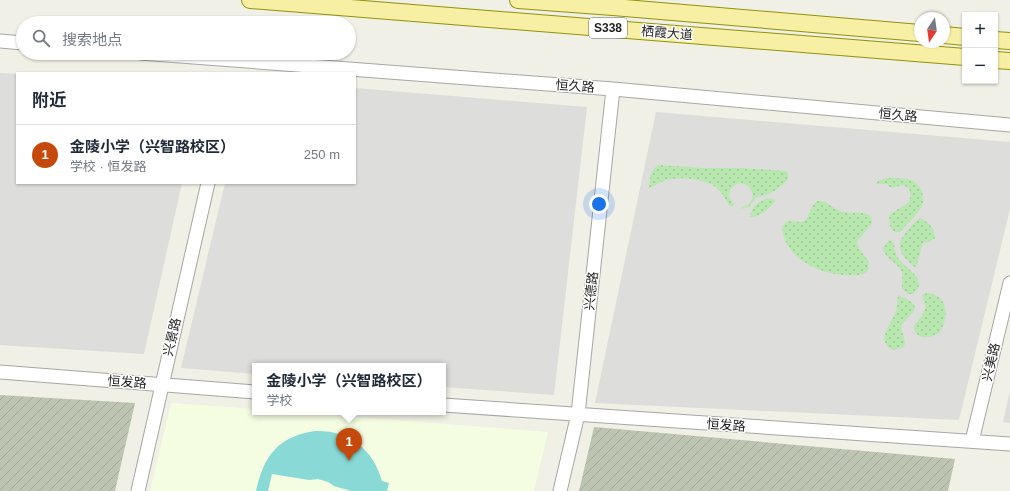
<!DOCTYPE html>
<html lang="zh">
<head>
<meta charset="utf-8">
<style>
  :root { --surface:#fff; --page:#f6f6f7; --text:#1f2937; --muted:#747a83; --line:#e0e1e3; --accent:#c4490b }
  body { margin:0; font-family:Arial,"Noto Sans SC",sans-serif; background:var(--page); color:var(--text) }
  .controls { position:absolute; right:12px; top:12px; display:grid; overflow:hidden; border-radius:0px; box-shadow:0 1px 3px #0004 }
  .controls button { width:36px; height:36px; display:grid; place-items:center; padding:0; border:0; border-bottom:1px solid var(--line); background:var(--surface); color:var(--text); font:20px sans-serif }
  .compass { position:absolute; left:914px; top:12px; width:36px; height:36px; border-radius:50%; background:var(--surface); box-shadow:0 1px 3px #0004; rotate:193deg }
  .you { position:absolute; left:599px; top:204px; width:14px; height:14px; margin:-10px; border:3px solid #fff; border-radius:50%; background:#1a73e8; box-shadow:0 0 0 6px #1a73e833 }
  .badge { display:grid; place-items:center; width:26px; height:26px; border-radius:50%; background:var(--accent); color:#fff; font-size:13px; font-weight:700 }
  .pin { position:absolute; translate:-50% -33px; filter:drop-shadow(0 1px 2px #0008) }
  .pin::after { content:''; position:absolute; top:21px; width:14px; height:12px; background:inherit; clip-path:polygon(0 0,100% 0,50% 100%) }
  .popup { position:absolute; left:252px; top:363px; width:194px; height:52px; box-sizing:border-box; display:grid; place-content:center; border-radius:0px; background:var(--surface); filter:drop-shadow(0 1px 3px #0005); font-size:13px; white-space:nowrap; color:var(--muted) }
  .popup b { font-size:15px; color:var(--text) }
  .popup::after { content:''; position:absolute; left:50%; top:100%; margin-left:-8px; border:8px solid transparent; border-top-color:var(--surface) }
  .list { margin:0; padding:0; list-style:none }
  h2 { display:flex; justify-content:space-between; align-items:center; height:52px; margin:0; padding:0 16px; font-size:17px }
  h2 small { font-size:13px; font-weight:400; color:var(--muted) }
  .list li { display:grid; grid-template-columns:26px 1fr auto; gap:12px; align-items:center; box-sizing:border-box; height:60px; padding:0 16px; border-top:1px solid var(--line) }
  .list b { display:block; font-size:15px; white-space:nowrap }
  .list p { margin:0; font-size:13px; white-space:nowrap; color:var(--muted) }
  .list em { font-size:13px; font-style:normal; color:var(--muted) }
  .icon { flex:none; width:22px; height:22px; fill:none; stroke:currentColor; stroke-width:2; stroke-linecap:round; stroke-linejoin:round }
  .map { position:relative; flex:none; width:1010px; height:491px; overflow:hidden }
  .search { position:absolute; background:var(--surface); box-shadow:0 1px 3px #0004; left:16px; top:16px; width:340px; height:44px; display:flex; align-items:center; gap:10px; box-sizing:border-box; padding:0 14px; border-radius:22px; color:var(--muted); font-size:15px }
  .panel { position:absolute; background:var(--surface); box-shadow:0 1px 3px #0004; left:16px; top:72px; width:340px; height:112px; border-radius:0px }
  .map>svg:first-child { display:block }
  .residential { fill:#dddddc }
  .education { fill:#f4fde1 }
  .construction { fill:url(#construction-furrows) }
  .grass { fill:url(#grass-dots) }
  .pitch { fill:#89dad6 }
  .lines { fill:none; stroke-linecap:round; stroke-linejoin:round }
  .minor-casing { stroke:#a6a6a6; stroke-width:15 }
  .major-casing { stroke:#929308; stroke-width:18 }
  .minor { stroke:#fff; stroke-width:13 }
  .major { stroke:#f7efa4; stroke-width:16 }
  .labels { text-anchor:middle; dominant-baseline:central; stroke-width:3; stroke-linejoin:round; paint-order:stroke }
  .shield { fill:#fff; stroke:#626262; stroke-width:1 }
  .shield-label { font-size:12px; font-weight:bold; fill:#1f1f1f }
  .street-label { font-size:13px; fill:#1f1f1f; stroke:#fff }
</style>
</head>
<body>
<div class="map">
<svg width="1010" height="491" viewBox="0 0 1010 491">
  <defs>
    <pattern id="construction-furrows" width="10" height="10" patternUnits="userSpaceOnUse"><rect width="10" height="10" fill="#bec4b2"/><path d="M-1 1l2-2M0 10L10 0M9 11l2-2" fill="none" stroke="#a3a899"/></pattern>
    <pattern id="grass-dots" width="8" height="8" patternUnits="userSpaceOnUse"><rect width="8" height="8" fill="#b8e7af"/><path d="M2 2h.1M6 6h.1" fill="none" stroke="#9ec696" stroke-width="1.8" stroke-linecap="round"/></pattern>
  </defs>
  <rect width="100%" height="100%" fill="#f0f0e6"/>
  <path class="residential" d="M 0,73 L 17,74 L 17,183 L 182,183 L 144,354 L 0,345 Z
    M 355,88 L 587,107 L 554,395 L 443,387 L 443,366 L 255,366 L 255,374 L 181,368 L 225,183 L 355,183 Z
    M 656,112 L 1010,142 L 1010,209 L 959,420 L 595,403 Z
    M 1010,391 L 1010,423 L 1003,422 Z"/>
  <path class="education" d="M 171,403 L 255,409 L 255,412 L 292,412 L 548,432 L 534,491 L 150,491 Z"/>
  <path class="construction" d="M 0,395 L 135,403 L 115,491 L 0,491 Z
    M 594,427 L 955,459 L 948,491 L 579,491 Z"/>
  <path class="grass" d="M 659,165 L 703,168 L 743,168 L 785,171 L 788,173 L 788,179 C 780,189 769,196 756,197 L 750,206 L 741,209 L 741,207 C 749,206 752,201 753,194 C 746,172 718,189 734,204 L 732,207 C 726,203 724,195 719,190 C 709,179 680,176 666,180 C 660,182 655,186 649,188 C 650,179 650,169 659,165 Z
    M 886,178 C 893,178 901,178 908,179 C 920,182 926,195 922,206 C 917,215 907,224 900,232 L 895,232 C 889,228 888,221 890,214 L 908,203 L 911,196 L 909,188 L 903,185 L 891,188 L 887,184 L 876,184 L 878,181 Z
    M 769,198 L 774,199 L 776,201 C 769,207 761,218 750,217 C 751,207 759,200 769,198 Z
    M 817,201 C 827,200 833,209 843,212 C 853,214 861,210 871,216 L 872,223 L 857,242 L 860,250 L 869,262 L 868,270 L 864,274 C 837,280 792,266 784,237 C 782,231 781,226 787,221 L 802,222 L 806,220 L 813,205 Z
    M 920,218 C 928,222 935,228 935,238 L 929,242 L 923,243 L 916,268 C 903,257 893,249 906,232 C 910,227 914,222 920,218 Z
    M 890,240 L 892,241 C 896,245 894,253 898,258 C 905,269 931,280 913,294 L 908,294 L 902,288 C 902,283 903,277 902,272 C 898,261 871,253 890,240 Z
    M 928,293 C 949,296 949,317 940,332 C 931,339 915,341 914,326 C 918,320 924,315 925,308 C 926,303 922,299 923,294 Z
    M 898,295 C 926,307 913,310 901,326 L 905,343 L 904,347 L 893,350 C 874,341 892,323 896,311 C 898,306 897,300 898,295 Z"/>
  <path class="pitch" d="M 315,431 C 349,430 373,449 382,481 L 389,483 L 387,491 L 351,491 L 334,486 L 328,482 L 318,479 L 309,480 L 272,474 L 268,491 L 256,491 C 264,456 277,437 315,431 Z"/>
  <g class="lines">
    <g class="minor-casing">
      <path id="minor" d="M 0,41 L 23,43
        M 140,53 L 613,89 L 1010,125
        M 0,372 L 255,392
        M 443,405 L 1010,444
        M 972,441 L 1010,283
        M 138,491 L 208,183
        M 560,491 L 578,414 L 613,89"/>
    </g>
    <g class="major-casing">
      <path id="major" d="M 250,0 L 965,57
        M 518,0 L 613,7 L 920,33
        M 944,35 L 965,37
        M 995,40 L 1010,41
        M 995,60 L 1010,61"/>
    </g>
    <use href="#minor" class="minor"/>
    <use href="#major" class="major"/>
  </g>
  <g class="labels">
    <rect class="shield" x="589" y="18" width="38" height="20" rx="3"/>
    <g class="shield-label">
      <text x="608" y="28">S338</text>
    </g>
    <g class="street-label">
      <text transform="translate(667 33) rotate(5)">栖霞大道</text>
      <text transform="translate(575 86) rotate(4)">恒久路</text>
      <text transform="translate(898 115) rotate(5)">恒久路</text>
      <text transform="translate(591 291) rotate(-84)">兴德路</text>
      <text transform="translate(172 337) rotate(-77)">兴景路</text>
      <text transform="translate(991 362) rotate(-77)">兴美路</text>
      <text transform="translate(127 382) rotate(4)">恒发路</text>
      <text transform="translate(726 425) rotate(4)">恒发路</text>
    </g>
  </g>
</svg>
<div class="controls">
<button>+</button>
<button>−</button>
</div>
<svg class="compass" viewBox="-18 -18 36 36"><path d="M0-13l5 13h-10z" fill="#e53935"/><path d="M0 13l5-13h-10z" fill="#747a83"/></svg>
<div class="you"></div>
<div class="pin badge" style="left:349px;top:461px">1</div>
<div class="popup"><b>金陵小学（兴智路校区）</b>学校</div>
<div class="search"><svg class="icon" aria-label="search" viewBox="0 0 24 24"><circle cx="10" cy="10" r="6"/><path d="M15 15l6 6"/></svg>搜索地点</div>
<section class="panel">
<h2>附近<small></small></h2>
<ul class="list">
<li><span class="badge">1</span><div><b>金陵小学（兴智路校区）</b><p>学校 · 恒发路</p></div><em>250 m</em></li>
</ul>
</section>
</div>
</body>
</html>
